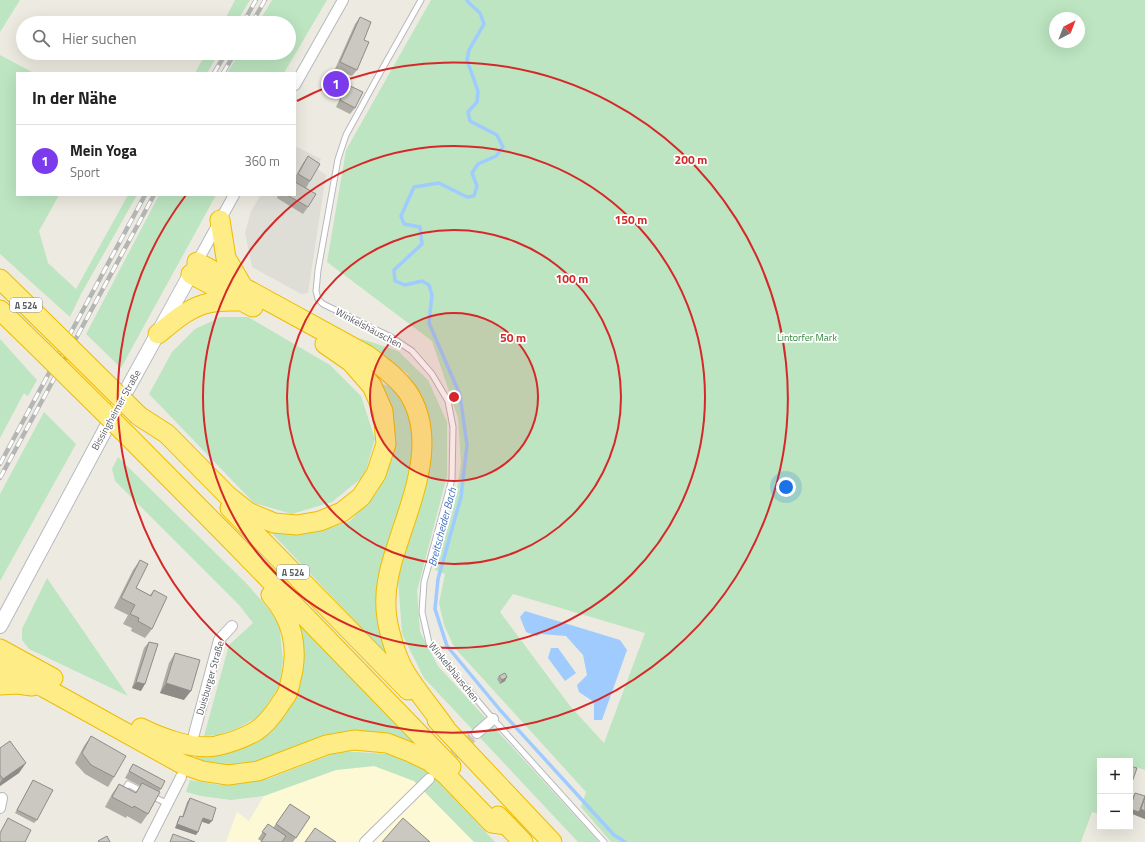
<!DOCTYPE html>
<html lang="de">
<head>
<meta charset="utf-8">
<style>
  :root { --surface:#fff; --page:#f2f2f2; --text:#222; --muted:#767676; --line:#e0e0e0; --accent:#7c3aed }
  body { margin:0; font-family:"Titillium Web",sans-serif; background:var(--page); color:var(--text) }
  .controls { position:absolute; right:12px; bottom:12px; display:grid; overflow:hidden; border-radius:0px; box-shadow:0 4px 16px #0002 }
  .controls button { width:36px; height:36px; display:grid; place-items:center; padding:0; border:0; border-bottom:1px solid var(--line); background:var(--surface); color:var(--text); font:20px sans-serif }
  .compass { position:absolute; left:1049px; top:12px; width:36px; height:36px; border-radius:50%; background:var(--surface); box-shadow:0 4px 16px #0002; rotate:42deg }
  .you { position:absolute; left:786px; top:487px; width:14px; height:14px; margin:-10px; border:3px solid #fff; border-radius:50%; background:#1a73e8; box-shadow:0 0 0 6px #1a73e833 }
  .badge { display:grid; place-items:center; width:26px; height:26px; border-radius:50%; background:var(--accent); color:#fff; font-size:13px; font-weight:700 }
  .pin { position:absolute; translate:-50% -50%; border:2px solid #fff; box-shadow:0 1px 4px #0006 }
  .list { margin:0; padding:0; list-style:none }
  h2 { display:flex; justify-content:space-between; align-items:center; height:52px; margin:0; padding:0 16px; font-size:17px }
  h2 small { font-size:13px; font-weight:400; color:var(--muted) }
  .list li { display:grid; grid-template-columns:26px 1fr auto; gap:12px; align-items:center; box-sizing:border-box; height:72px; padding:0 16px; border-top:1px solid var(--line) }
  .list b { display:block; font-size:15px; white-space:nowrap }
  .list p { margin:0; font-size:13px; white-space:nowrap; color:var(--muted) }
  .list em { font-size:13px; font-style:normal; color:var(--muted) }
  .icon { flex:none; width:22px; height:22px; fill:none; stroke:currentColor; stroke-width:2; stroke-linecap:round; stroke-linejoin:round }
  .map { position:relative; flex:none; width:1145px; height:842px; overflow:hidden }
  .search { position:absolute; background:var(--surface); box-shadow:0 4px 16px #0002; left:16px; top:16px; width:280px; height:44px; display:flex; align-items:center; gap:10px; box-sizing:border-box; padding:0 14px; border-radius:22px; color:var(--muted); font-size:15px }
  .panel { position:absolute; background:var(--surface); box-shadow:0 4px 16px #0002; left:16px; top:72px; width:280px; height:124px; border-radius:0px }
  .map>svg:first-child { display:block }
  .commercial { fill:#fef9d5 }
  .industrial { fill:#deddd6 }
  .green { fill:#bde5c1; fill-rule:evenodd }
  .water { fill:#9fcbff }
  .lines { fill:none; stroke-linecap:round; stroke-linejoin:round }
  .stream { stroke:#9fcbff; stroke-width:3.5 }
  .street-tunnel { stroke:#c8c8c1; stroke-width:10; stroke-dasharray:10 5; stroke-linecap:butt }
  .lane-casing { stroke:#b7b8be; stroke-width:7 }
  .street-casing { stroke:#b7b8be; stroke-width:12 }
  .secondary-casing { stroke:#b7bac0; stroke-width:16 }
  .highway-casing { stroke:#eebc00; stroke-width:21 }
  .lane { stroke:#fff; stroke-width:5 }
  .street { stroke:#fff; stroke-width:10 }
  .secondary { stroke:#fff; stroke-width:14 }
  .highway { stroke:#feec87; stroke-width:19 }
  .rail-casing { stroke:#b4b5b5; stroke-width:4.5 }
  .rail { stroke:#fff; stroke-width:3; stroke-dasharray:9; stroke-linecap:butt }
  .highway-bridge-casing { stroke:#eebc00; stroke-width:21; stroke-linecap:butt }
  .highway-bridge { stroke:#feec87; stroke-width:19 }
  .wall { fill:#aeaca5 }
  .shaded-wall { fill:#8d8c86 }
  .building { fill:#cac8c0; stroke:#8d8c86 }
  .ring { fill:none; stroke:#d62828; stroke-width:2 }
  .labels { text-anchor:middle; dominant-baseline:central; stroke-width:3.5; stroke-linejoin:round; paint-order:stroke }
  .shield { fill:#fff; stroke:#8c8e91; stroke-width:1 }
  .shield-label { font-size:9px; font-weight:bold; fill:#5a5d62 }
  .street-label { font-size:10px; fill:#5a5d62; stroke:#fff }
  .park-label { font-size:10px; fill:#348641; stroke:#fff }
  .water-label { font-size:11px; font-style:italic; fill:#4173c3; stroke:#fff }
  .centre { fill:#d62828; stroke:#fff; stroke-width:2 }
  .ring-label { font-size:12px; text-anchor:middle; font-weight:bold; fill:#d62828; stroke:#fff; stroke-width:3.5; stroke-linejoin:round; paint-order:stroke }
</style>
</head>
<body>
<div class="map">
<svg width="1145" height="842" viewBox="0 0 1145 842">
  <rect width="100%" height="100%" fill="#edebe1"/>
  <path class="commercial" d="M 374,766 L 414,781 L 474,842 L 226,842 L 237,812 L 249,821 L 264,796 L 336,770 Z"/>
  <path class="industrial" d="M 295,146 L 321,159 L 317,169 L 326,175 L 308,293 L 301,294 L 252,267 L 245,233 L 251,211 L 261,195 L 295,195 Z"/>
  <path class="green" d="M 0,0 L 20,0 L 0,32 Z
    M 235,0 L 250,0 L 236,23 L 223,23 Z
    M 272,0 L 327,0 L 284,73 L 227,73 L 239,53 L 289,53 L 289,23 L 258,23 Z
    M 431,0 L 1145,0 L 1145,770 L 1130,765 L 1130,761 L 1100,761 L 1100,814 L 1092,812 L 1081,842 L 611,842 L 581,807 L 586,792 L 454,647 L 444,625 L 439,603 L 445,574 L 435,570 L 455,503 L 461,463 L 458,418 L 432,341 L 327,262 L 346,150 ZM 1055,18 L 1079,18 L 1079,42 L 1055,42 ZM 513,594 L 645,633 L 604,743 L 570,706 L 500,612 Z
    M 206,53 L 219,53 L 207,73 L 195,73 Z
    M 0,55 L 34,73 L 17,73 L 17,195 L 59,195 L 39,231 L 48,263 L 76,289 L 128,195 L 137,195 L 81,294 L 70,317 L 0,254 Z
    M 159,195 L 216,195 L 121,368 L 86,334 Z
    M 221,317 L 248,317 L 330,365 L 361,396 L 375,439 L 364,476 L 332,502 L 292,514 L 254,503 L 149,394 L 172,352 L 195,329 Z
    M 359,338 L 398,351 L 428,380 L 447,422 L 447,476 L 417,591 L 420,632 L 438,666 L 599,842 L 578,842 L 424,678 L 402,634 L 398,579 L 428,471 L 431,425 L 408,374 Z
    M 0,339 L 37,380 L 28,396 L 24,393 L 0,438 Z
    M 382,384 L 392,387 L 410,416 L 416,445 L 411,478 L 384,565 L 393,661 L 266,527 L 295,534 L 331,528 L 350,521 L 378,491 L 392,455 L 393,421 Z
    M 44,412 L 76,444 L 0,581 L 0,494 Z
    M 118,457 L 247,584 L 279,621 L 283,661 L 279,687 L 259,716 L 238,728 L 218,735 L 204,736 L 229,645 L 253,623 L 239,605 L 115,481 L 112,469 Z
    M 47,578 L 128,696 L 29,649 L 22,640 L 22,629 Z
    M 296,621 L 416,746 L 375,736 L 260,765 L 224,770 L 195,763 L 197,752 L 276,722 Z
    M 340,751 L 388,754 L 428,771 L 495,842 L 474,842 L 414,781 L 374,766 L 336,770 L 264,796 L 231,800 L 201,796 L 186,792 L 190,780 L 220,785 L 268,779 Z"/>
  <path class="water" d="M 525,611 L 620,640 L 627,650 L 602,720 L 594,720 L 594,702 L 579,692 L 577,685 L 587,675 L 583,655 L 566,636 L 541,634 L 537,636 L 526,632 L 520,617 Z
    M 551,648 L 558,648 L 576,673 L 565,681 L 548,658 Z"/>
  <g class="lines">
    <path class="stream" d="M 467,0 L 468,2 L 480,13 L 484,24 L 469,50 L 467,60 L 478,91 L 477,102 L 468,112 L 470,121 L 497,135 L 503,147 L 496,156 L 478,164 L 472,173 L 477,186 L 474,196 L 467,197 L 439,183 L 414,187 L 401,216 L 404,224 L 420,227 L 422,244 L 394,270 L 395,281 L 405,285 L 422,281 L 429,285 L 432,295 L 429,323 L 460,395 L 467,445 L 461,497 L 438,579 L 435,609 L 447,646 L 500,710 L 614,835 L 625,842"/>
    <path class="street-tunnel" d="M 443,765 L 477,733"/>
    <g class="lane-casing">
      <path id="lane" d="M 421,0 L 376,80 L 346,135 L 338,159 L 318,270 L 316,291 L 318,299 L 323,304 L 391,337 L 412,351 L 432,374 L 448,401 L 453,427 L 452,479 L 424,582 L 422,612 L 429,643 L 493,719 L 604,842
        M 124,791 L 128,784 L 143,792
        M 150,795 L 168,804"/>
    </g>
    <g class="street-casing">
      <path id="street" d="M 295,85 L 343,0
        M 197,262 L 234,195
        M 477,733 L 493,719
        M 194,734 L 219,640 L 232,626
        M 0,808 L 2,798
        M 148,842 L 181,777
        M 365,842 L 429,779"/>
    </g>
    <g class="secondary-casing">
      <path id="secondary" d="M 0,626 L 119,404 L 195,266"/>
    </g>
    <g class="highway-casing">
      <path id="highway" d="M 220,220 L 226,258 L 243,287
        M 197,262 L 367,355 C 381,366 396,376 407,391 C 439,438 412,498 397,546 C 389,569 383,593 387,618 C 389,633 397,659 405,672 C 417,692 433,710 446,729
        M 191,274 L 253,307
        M 0,279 L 53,331
        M 0,310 L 42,351
        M 158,334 C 173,322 189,307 209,303 C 219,300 230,301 241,301
        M 139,416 L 167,434 L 228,496 L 248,512 L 274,523 L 297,525 L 320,521 L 342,512 L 361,497 L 376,474 L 386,444 L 383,411 L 372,386 L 351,362 L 325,344
        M 128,436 L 232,541 L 451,767
        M 230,508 L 408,690
        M 0,649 L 53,678
        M 0,665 L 45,688 L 182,764 L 202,771 L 228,775 L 258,771 L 326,745 L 354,740 L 387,743 L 410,752 L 429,761 L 446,775 L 492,823 L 507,825
        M 0,685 L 17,684 L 32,686
        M 437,720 L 552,842
        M 141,728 C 161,738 193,750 216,746 C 230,743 244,738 256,731 C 265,725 273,715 279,706 C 281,702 285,698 287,694 C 289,689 290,684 291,679 C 299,648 292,618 271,595
        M 498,816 L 523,842"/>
    </g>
    <use href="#lane" class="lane"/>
    <use href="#street" class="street"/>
    <use href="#secondary" class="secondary"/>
    <use href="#highway" class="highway"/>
    <g class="rail-casing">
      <path id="rail" d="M 243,23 L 256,0
        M 252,23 L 265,0
        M 214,73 L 226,53
        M 223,73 L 235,53
        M 0,464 L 145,195
        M 0,478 L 154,195"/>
    </g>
    <use href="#rail" class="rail"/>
    <g class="highway-bridge-casing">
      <path id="highway-bridge" d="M 53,331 L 139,416
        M 42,351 L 128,436"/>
    </g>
    <use href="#highway-bridge" class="highway-bridge"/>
  </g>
  <path class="wall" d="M 360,17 L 364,40 L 357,70 L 352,76 L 335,69 L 355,24 Z
    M 333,73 L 343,87 L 341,90 L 327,84 L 330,76 Z
    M 348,85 L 355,108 L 350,114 L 336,107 L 343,92 Z
    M 308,156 L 310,181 L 306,188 L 295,182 L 295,177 L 303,163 Z
    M 278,195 L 295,195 L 308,207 L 303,214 L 277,198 Z
    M 140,560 L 136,588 L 150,595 L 154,590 L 152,629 L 145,638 L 131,631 L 132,628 L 123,624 L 128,615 L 114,608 L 133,570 Z
    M 149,642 L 141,691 L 132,688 L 144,648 Z
    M 175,653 L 184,700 L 160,693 L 169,663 Z
    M 499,676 L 505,681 L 500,684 L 497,679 Z
    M 91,736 L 114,777 L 108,787 L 85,774 L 75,763 L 84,746 Z
    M 0,748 L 19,773 L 0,786 Z
    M 133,764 L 161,789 L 159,792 L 148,814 L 141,824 L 127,816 L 126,818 L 105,807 L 112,794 L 119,784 L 135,793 L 140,786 L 125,778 Z
    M 33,780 L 37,820 L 34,823 L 15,813 Z
    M 1135,793 L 1145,796 L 1145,819 L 1130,813 L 1130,804 L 1133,796 Z
    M 190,798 L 209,824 L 202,822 L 196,835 L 175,828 L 178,820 L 180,816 L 182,817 L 187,802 Z
    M 290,804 L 310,817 L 293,842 L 261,842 L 261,841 L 258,839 L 268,824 L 273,828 Z"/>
  <path class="shaded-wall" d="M 507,677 L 505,681 L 500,684 L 502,680 Z
    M 136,682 L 145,684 L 141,691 L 132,688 Z
    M 166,683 L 191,691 L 184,700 L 160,693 Z
    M 26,763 L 19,773 L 0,786 L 0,783 L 3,779 Z
    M 1130,809 L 1139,812 L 1141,809 L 1145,811 L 1145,819 L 1130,813 Z
    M 203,818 L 212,821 L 209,824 L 201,821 Z
    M 177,824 L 198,832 L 196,835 L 175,828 Z"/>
  <path class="building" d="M 360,17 L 371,22 L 364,40 L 369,42 L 357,70 L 340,62 Z
    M 333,73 L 347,80 L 343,87 L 330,81 Z
    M 348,85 L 363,92 L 355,108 L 340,100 Z
    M 308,156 L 320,164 L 310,181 L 298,174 Z
    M 295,182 L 316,194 L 308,207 L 287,195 L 295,195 Z
    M 140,560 L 148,564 L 136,588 L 151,596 L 154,590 L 167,597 L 152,629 L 138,621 L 139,618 L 130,614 L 135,605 L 121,598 Z
    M 149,642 L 158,644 L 145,684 L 136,682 Z
    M 175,653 L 200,660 L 191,691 L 166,683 Z
    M 505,673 L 507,677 L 502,680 L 499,676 Z
    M 91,736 L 126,756 L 114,777 L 91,765 L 82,753 Z
    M 10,741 L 26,763 L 3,779 L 0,775 L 0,748 Z
    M 133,764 L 165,781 L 161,789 L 129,771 Z
    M 1130,766 L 1137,768 L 1131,785 L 1130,784 Z
    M 33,780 L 53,790 L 37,820 L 17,810 Z
    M 142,783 L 160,792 L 148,814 L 134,806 L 133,808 L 112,797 L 119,784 L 136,793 Z
    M 1135,793 L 1145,796 L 1139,812 L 1130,809 Z
    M 1145,797 L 1145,811 L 1141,809 Z
    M 190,798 L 216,808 L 212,821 L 203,818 L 198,832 L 177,824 L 180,816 L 183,817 Z
    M 290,804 L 310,817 L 296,838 L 276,824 Z
    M 8,818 L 31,830 L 25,842 L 2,842 L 0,841 L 0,833 Z
    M 403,818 L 430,842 L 382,842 Z
    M 268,824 L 286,836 L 282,842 L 261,842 L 266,834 L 262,832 Z
    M 315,828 L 336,842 L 305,842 Z
    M 173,834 L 195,842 L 170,842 Z
    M 107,836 L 110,842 L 99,842 L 98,841 Z"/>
  <circle cx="454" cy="397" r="84" fill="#d62828" fill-opacity=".12"/>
  <g class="ring">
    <circle cx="454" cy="397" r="84"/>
    <circle cx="454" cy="397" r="167"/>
    <circle cx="454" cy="397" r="251"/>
    <path d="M297 101A335 335 0 1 1 186 195"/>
  </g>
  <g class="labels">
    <g class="shield">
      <rect x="10" y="298" width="32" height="14" rx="3"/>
      <rect x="277" y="565" width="32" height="14" rx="3"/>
    </g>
    <g class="shield-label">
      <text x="26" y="305">A 524</text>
      <text x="293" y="572">A 524</text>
    </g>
    <g class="street-label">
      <text transform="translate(369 328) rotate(28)">Winkelshäuschen</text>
      <text transform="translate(116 410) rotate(-61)">Bissingheimer Straße</text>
      <text transform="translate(454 672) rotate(51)">Winkelshäuschen</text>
      <text transform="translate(210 678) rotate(-74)">Duisburger Straße</text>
    </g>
    <g class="park-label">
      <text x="807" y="337">Lintorfer Mark</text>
    </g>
    <g class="water-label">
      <text transform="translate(442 527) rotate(-75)">Breitscheider Bach</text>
    </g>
  </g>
  <circle cx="454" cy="397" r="6" class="centre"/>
  <g class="ring-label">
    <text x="691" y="164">200 m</text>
    <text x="631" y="224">150 m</text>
    <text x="572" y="283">100 m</text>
    <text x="513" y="342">50 m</text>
  </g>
</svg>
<div class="controls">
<button>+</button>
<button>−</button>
</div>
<svg class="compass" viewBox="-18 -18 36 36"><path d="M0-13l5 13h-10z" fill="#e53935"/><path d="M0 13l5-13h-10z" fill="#767676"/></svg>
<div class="you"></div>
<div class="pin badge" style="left:336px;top:84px">1</div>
<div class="search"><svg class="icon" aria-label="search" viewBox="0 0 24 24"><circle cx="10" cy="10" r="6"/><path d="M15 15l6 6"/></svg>Hier suchen</div>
<section class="panel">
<h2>In der Nähe<small></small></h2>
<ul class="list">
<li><span class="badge">1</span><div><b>Mein Yoga</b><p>Sport</p></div><em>360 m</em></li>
</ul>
</section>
</div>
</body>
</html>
